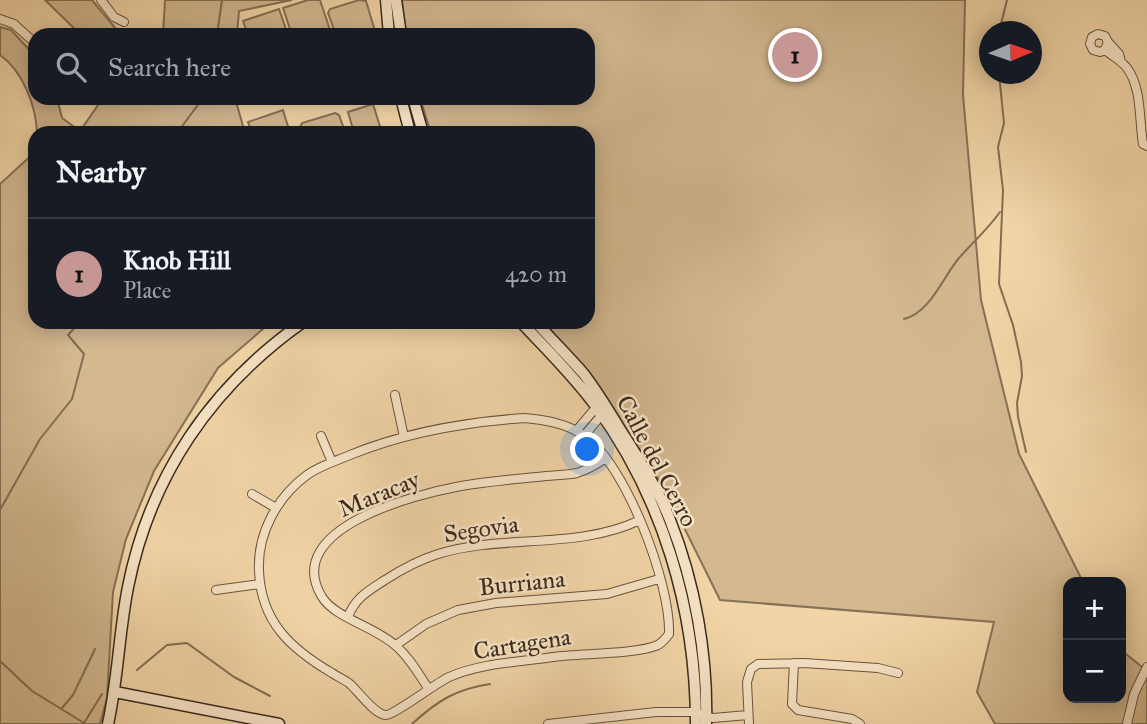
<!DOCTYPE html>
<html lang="en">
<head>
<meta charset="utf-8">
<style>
  :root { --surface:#171b24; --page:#242831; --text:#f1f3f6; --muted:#9ea1a6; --line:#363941; --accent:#c59692 }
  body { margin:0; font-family:"IM FELL Great Primer",serif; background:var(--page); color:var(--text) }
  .controls { position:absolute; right:21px; bottom:21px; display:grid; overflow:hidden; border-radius:14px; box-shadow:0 4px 18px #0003 }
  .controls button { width:63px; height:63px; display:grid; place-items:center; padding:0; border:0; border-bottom:2px solid var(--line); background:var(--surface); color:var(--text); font:35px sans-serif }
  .compass { position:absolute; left:979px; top:21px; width:63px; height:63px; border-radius:50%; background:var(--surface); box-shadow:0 4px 18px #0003; rotate:88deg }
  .you { position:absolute; left:588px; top:450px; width:24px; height:24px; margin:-18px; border:5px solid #fff; border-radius:50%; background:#1a73e8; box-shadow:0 0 0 10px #1a73e833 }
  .badge { display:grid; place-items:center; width:46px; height:46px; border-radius:50%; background:var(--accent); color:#111; font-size:23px; font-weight:700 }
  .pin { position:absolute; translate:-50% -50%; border:4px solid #fff; box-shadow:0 2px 7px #0006 }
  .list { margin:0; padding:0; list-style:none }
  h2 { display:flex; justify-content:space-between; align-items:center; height:91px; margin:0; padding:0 28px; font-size:30px }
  h2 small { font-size:23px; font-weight:400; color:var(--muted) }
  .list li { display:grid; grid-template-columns:46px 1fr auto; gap:21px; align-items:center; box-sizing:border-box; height:112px; padding:0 28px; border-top:2px solid var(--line) }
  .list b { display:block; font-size:26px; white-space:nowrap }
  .list p { margin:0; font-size:23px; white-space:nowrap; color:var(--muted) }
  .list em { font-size:23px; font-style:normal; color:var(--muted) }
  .icon { flex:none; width:38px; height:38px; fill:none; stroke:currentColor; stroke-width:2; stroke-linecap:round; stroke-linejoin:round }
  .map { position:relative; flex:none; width:1147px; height:724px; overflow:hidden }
  .search { position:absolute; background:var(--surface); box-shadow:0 4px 18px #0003; left:28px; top:28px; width:567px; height:77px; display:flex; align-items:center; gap:18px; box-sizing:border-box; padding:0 24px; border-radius:21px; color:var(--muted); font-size:26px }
  .panel { position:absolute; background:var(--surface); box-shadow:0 4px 18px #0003; left:28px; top:126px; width:567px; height:203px; border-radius:21px }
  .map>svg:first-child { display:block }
  .green { fill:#d3b890; stroke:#867157; stroke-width:2 }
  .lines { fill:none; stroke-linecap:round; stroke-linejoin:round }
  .stream { stroke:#826e54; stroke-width:2 }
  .street-casing { stroke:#675540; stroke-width:10 }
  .secondary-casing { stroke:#392a1e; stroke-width:13 }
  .street { stroke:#f7e4c6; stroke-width:8 }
  .secondary { stroke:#f7e4c6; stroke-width:10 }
  .labels { text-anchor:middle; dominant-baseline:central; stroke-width:5; stroke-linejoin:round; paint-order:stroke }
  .street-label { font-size:24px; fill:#392a1e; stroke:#f7e4c6 }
</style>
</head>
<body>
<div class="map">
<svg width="1147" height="724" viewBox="0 0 1147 724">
  <rect width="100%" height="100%" fill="#f2d5a7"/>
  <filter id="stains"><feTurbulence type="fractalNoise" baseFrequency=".00286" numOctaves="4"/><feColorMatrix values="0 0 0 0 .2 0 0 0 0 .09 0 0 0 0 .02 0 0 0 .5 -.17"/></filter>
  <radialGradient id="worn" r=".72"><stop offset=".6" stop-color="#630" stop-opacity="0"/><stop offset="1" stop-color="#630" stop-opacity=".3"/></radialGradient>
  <path class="green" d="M 45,0 L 92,0 L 121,35 L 81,35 Z
    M 165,0 L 292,0 L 239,11 L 237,35 L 163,35 Z
    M 308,0 L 320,0 L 331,33 L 292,35 L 283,8 Z
    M 359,0 L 366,1 L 375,31 L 374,35 L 336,35 L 328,13 L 330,9 Z
    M 402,0 L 965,0 L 963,95 L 981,300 L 1019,454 L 1083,582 L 1068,582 L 1068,698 L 1121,698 L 1121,650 L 1147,671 L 1147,724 L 995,724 L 977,692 L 994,622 L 720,600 L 666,491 L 602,391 L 544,322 L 588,322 L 588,133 L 431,133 L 420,98 L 588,98 L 588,35 L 406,35 Z
    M 279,9 L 288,35 L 248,35 L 243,21 Z
    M 0,27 L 11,30 L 35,56 L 35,98 L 57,98 L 62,118 L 80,131 L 103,98 L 235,98 L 245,133 L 37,133 C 36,106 23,71 0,55 Z
    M 373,104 L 382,133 L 354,133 L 348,112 Z
    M 283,110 L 290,133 L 252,133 L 248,122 Z
    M 335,113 L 339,115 L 344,129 L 342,133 L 302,133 L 300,127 L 302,123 Z
    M 35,152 L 35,322 L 271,322 L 218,368 L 154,471 L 126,539 L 113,592 L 107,698 L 100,724 L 0,724 L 0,184 Z"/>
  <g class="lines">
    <path class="stream" d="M 999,32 L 1007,0
      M 217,35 L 222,0
      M 999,74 L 1004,123 L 998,147 L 1003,190 L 999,284 L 1013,325 L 1021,362 L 1022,376 L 1017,403 L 1018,417 L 1026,452
      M 177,133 L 203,98
      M 904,319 C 930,313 943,277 959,258 C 973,242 988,229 1000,212
      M 0,510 L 40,439 L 72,399 L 84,354 L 68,335 L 80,322
      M 0,661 L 32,691 L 84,723
      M 137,670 L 167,645 L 187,643 L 234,677 L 270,696
      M 62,708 L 73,695 L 95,649
      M 84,723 L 102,694
      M 412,724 C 437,701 456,689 490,684"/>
    <g class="street-casing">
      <path id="street" d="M 101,0 L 114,17 L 124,22
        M 0,19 L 14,24 L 35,43
        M 1108,42 L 1119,54 L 1121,62
        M 1105,50 L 1108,42 L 1105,36 L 1098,34 L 1092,37 L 1090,44 L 1093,50 L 1100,52 L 1105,50 C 1112,56 1121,60 1127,68 C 1142,88 1139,120 1143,144 L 1147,146
        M 395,395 L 404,437
        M 525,418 C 545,420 564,423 582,434 C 625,461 671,584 669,634 C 666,638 663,642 658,645 C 633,655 581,653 553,657 C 519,662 481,663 449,677 C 436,683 394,715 386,715 C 375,715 358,691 350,684 C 345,680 338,677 332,673 C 291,649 261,622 259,571 C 257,534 277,497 307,475 C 319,466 336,461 350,455 C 406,432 465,422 525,418 Z
        M 576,431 L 593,411 L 599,412
        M 321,436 L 332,462
        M 584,436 L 599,418 L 601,410
        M 252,494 L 276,508
        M 216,590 L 260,584
        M 348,617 C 355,598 368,591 385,580 C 402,569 419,560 438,554 C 501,534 578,550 640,520
        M 396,645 L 426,624 L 458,610 L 496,603 L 607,594 L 659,579
        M 794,663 L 792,704 L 798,710 L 852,719 L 860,724
        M 428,688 C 418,673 409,657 396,646 C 376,627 335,618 322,597 C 280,528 417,494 461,486 C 489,481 518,479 546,476 C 556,475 567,475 577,473 C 587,470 597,464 606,458
        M 548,724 L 656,712 L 693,712 L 713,718 L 748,715
        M 749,724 L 747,682 L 751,669 L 758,664 L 804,663 L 878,668 L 898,673
        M 1127,724 L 1134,694 L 1147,667"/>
    </g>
    <g class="secondary-casing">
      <path id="secondary" d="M 386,0 L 389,35
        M 396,0 L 401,35
        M 401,98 L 410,133
        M 413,98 L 423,133
        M 521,322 C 546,349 573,375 595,405 C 663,497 696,610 696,724
        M 536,322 C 551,339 568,356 583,373 C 597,391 609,411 621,431 C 639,459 658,489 670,520 C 695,583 708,656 706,724
        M 115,692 L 279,724
        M 108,724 C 118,679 119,632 128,587 C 150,476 211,387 303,322"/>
    </g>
    <use href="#street" class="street"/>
    <use href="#secondary" class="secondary"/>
  </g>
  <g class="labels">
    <g class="street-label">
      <text transform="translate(657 461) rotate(62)">Calle del Cerro</text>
      <text transform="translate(379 494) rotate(-22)">Maracay</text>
      <text transform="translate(481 529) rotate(-8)">Segovia</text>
      <text transform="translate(522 583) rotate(-6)">Burriana</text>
      <text transform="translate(522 644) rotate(-9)">Cartagena</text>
    </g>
  </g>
  <rect width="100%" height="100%" filter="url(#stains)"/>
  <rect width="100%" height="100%" fill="url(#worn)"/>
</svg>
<div class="controls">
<button>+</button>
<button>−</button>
</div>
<svg class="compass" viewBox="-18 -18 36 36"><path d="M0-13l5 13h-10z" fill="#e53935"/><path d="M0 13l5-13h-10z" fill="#9ea1a6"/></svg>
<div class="you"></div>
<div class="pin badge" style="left:795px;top:55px">1</div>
<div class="search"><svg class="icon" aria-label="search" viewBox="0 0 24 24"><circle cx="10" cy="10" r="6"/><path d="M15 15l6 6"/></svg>Search here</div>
<section class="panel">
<h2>Nearby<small></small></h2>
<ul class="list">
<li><span class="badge">1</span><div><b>Knob Hill</b><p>Place</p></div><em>420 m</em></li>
</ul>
</section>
</div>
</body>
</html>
